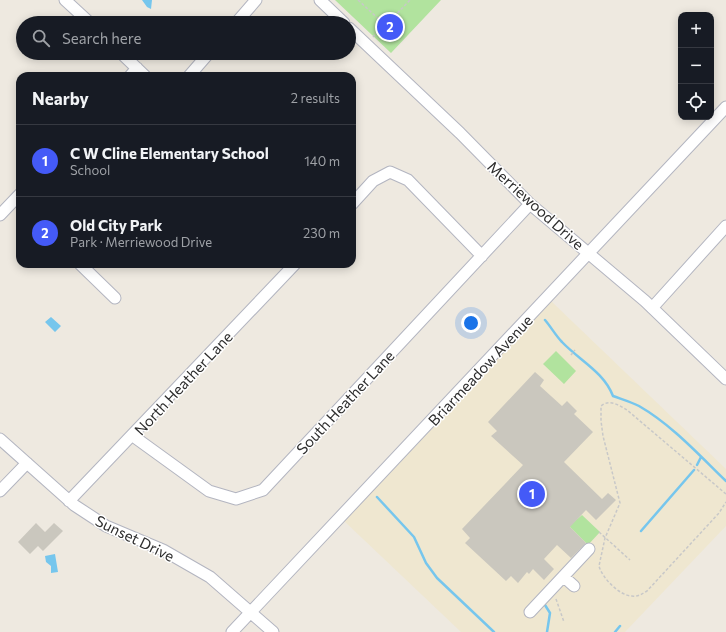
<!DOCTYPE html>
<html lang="en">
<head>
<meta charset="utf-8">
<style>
  :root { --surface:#171b24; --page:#20242c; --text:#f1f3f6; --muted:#9ea1a6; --line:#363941; --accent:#445af7 }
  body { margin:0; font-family:Commissioner,sans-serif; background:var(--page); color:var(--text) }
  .controls { position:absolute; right:12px; top:12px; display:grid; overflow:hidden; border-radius:8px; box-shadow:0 2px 10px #0003 }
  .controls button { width:36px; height:36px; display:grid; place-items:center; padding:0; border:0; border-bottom:1px solid var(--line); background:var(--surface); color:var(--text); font:20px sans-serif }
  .you { position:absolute; left:471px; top:323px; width:14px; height:14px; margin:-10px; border:3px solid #fff; border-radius:50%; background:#1a73e8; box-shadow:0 0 0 6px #1a73e833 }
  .badge { display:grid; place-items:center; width:26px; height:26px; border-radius:50%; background:var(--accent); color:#fff; font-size:13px; font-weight:700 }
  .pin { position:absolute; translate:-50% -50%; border:2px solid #fff; box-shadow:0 1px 4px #0006 }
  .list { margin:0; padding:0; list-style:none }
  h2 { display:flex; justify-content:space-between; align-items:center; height:52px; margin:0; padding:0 16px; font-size:17px }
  h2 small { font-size:13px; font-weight:400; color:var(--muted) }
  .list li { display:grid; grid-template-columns:26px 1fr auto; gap:12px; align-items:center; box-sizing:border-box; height:72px; padding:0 16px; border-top:1px solid var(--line) }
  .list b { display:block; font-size:15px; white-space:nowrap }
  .list p { margin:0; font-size:13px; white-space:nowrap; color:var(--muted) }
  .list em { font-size:13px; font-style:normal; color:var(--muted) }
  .icon { flex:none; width:22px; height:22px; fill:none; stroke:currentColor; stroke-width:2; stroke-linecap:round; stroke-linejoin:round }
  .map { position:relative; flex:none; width:726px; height:632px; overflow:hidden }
  .search { position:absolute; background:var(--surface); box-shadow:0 2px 10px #0003; left:16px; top:16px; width:340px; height:44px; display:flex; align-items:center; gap:10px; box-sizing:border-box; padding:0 14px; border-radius:22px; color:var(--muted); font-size:15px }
  .panel { position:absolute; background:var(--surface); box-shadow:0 2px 10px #0003; left:16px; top:72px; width:340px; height:196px; border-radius:12px }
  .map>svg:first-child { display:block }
  .education { fill:#efe7d0 }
  .green { fill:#b1e39e }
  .water { fill:#76c6ed }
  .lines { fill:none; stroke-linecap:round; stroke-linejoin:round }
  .stream { stroke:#76c6ed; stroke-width:2.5 }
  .building { fill:#cac7be }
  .minor-casing { stroke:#b3b5c0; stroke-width:13 }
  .path { stroke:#c8c8c8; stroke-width:1.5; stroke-dasharray:3 2; stroke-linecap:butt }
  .minor { stroke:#fff; stroke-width:11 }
  .labels { text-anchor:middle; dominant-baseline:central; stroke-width:3; stroke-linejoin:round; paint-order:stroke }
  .street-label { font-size:15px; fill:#2d2d2d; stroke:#fff }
</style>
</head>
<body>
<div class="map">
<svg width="726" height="632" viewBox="0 0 726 632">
  <rect width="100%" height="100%" fill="#eee9e0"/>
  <path class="education" d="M 551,301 L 726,469 L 726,526 L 625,632 L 461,632 L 343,520 Z"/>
  <path class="green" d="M 335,0 L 441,0 L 391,53 Z
    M 556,351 L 576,371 L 564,384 L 543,364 Z
    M 582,515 L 600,532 L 588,545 L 569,526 Z"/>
  <path class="water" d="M 142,0 L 152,0 L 151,9 L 147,7 Z
    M 51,317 L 61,326 L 55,332 L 45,322 Z
    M 55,554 L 58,572 L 51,573 L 51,566 L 46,562 L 45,556 Z"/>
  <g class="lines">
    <path class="stream" d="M 545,320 C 551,327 556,336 562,342 C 579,360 604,372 613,396 C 621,399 631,402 639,406 C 672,425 699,455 726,481
      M 697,465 L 701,457
      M 377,497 L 414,537 L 426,563 L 437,578 L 494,632
      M 641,531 L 694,470
      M 545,605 L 550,613 L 547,632
      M 615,632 L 620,626"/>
  </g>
  <path class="building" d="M 535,372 L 544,380 L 540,386 L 562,406 L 567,401 L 577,411 L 574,414 L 593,432 L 564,462 L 602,499 L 608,493 L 616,500 L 596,520 L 586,510 L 570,527 L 586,543 L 571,558 L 557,545 L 544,559 L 554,569 L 544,580 L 533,569 L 529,574 L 527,572 L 518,583 L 511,576 L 506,581 L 465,543 L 470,538 L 462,529 L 523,465 L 491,436 L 497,431 L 488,422 Z
    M 36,523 L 45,532 L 54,523 L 63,531 L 43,551 L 38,546 L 30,554 L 18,542 Z"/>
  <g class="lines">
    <g class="minor-casing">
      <path id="minor" d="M 65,0 L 90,23
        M 320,0 L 344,23
        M 236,23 L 256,0
        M 349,28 L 460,133 L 530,204 L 645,301 L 726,379
        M 121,53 L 145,76
        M 130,76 L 137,68
        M 189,76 L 209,53
        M 352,204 L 373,181 L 390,172 L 408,180 L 482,256
        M 0,215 L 20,194
        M 80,264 L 115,298
        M 652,308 L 726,226
        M 133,436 L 209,491 L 236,499 L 263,490 L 530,204
        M 0,439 L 74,505 L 106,526 L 163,550 L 210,577 L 273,632
        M 0,491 L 27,463
        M 69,501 L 295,264
        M 564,577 L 574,586
        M 530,612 L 589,549
        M 232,632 L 726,107"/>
    </g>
    <path class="path" d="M 358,0 L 384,24
      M 373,37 L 384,24 L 387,24 L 410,0
      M 571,355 L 575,350
      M 726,494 L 627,410 C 619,405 609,399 601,406 L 601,421 L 603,436 L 620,503 L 605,538 L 599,566 C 602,578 620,596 632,596 C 638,597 642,594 647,591 L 719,513 L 726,502
      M 599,532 L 630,560
      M 556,599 L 564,622"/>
    <use href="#minor" class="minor"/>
  </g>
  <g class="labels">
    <g class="street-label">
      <text transform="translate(536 205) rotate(42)">Merriewood Drive</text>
      <text transform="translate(480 370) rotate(-47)">Briarmeadow Avenue</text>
      <text transform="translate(183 383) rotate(-47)">North Heather Lane</text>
      <text transform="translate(345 402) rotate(-47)">South Heather Lane</text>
      <text transform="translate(135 538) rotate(26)">Sunset Drive</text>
    </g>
  </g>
</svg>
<div class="controls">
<button>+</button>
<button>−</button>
<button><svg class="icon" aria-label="locate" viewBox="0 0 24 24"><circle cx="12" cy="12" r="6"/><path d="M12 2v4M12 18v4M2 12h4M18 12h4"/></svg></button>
</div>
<div class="you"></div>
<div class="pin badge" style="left:532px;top:494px">1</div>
<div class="pin badge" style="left:390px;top:27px">2</div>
<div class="search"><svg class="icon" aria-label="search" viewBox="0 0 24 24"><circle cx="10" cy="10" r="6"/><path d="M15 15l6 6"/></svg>Search here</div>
<section class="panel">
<h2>Nearby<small>2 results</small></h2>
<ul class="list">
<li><span class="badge">1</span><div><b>C W Cline Elementary School</b><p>School</p></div><em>140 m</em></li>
<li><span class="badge">2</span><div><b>Old City Park</b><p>Park · Merriewood Drive</p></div><em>230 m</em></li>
</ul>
</section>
</div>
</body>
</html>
